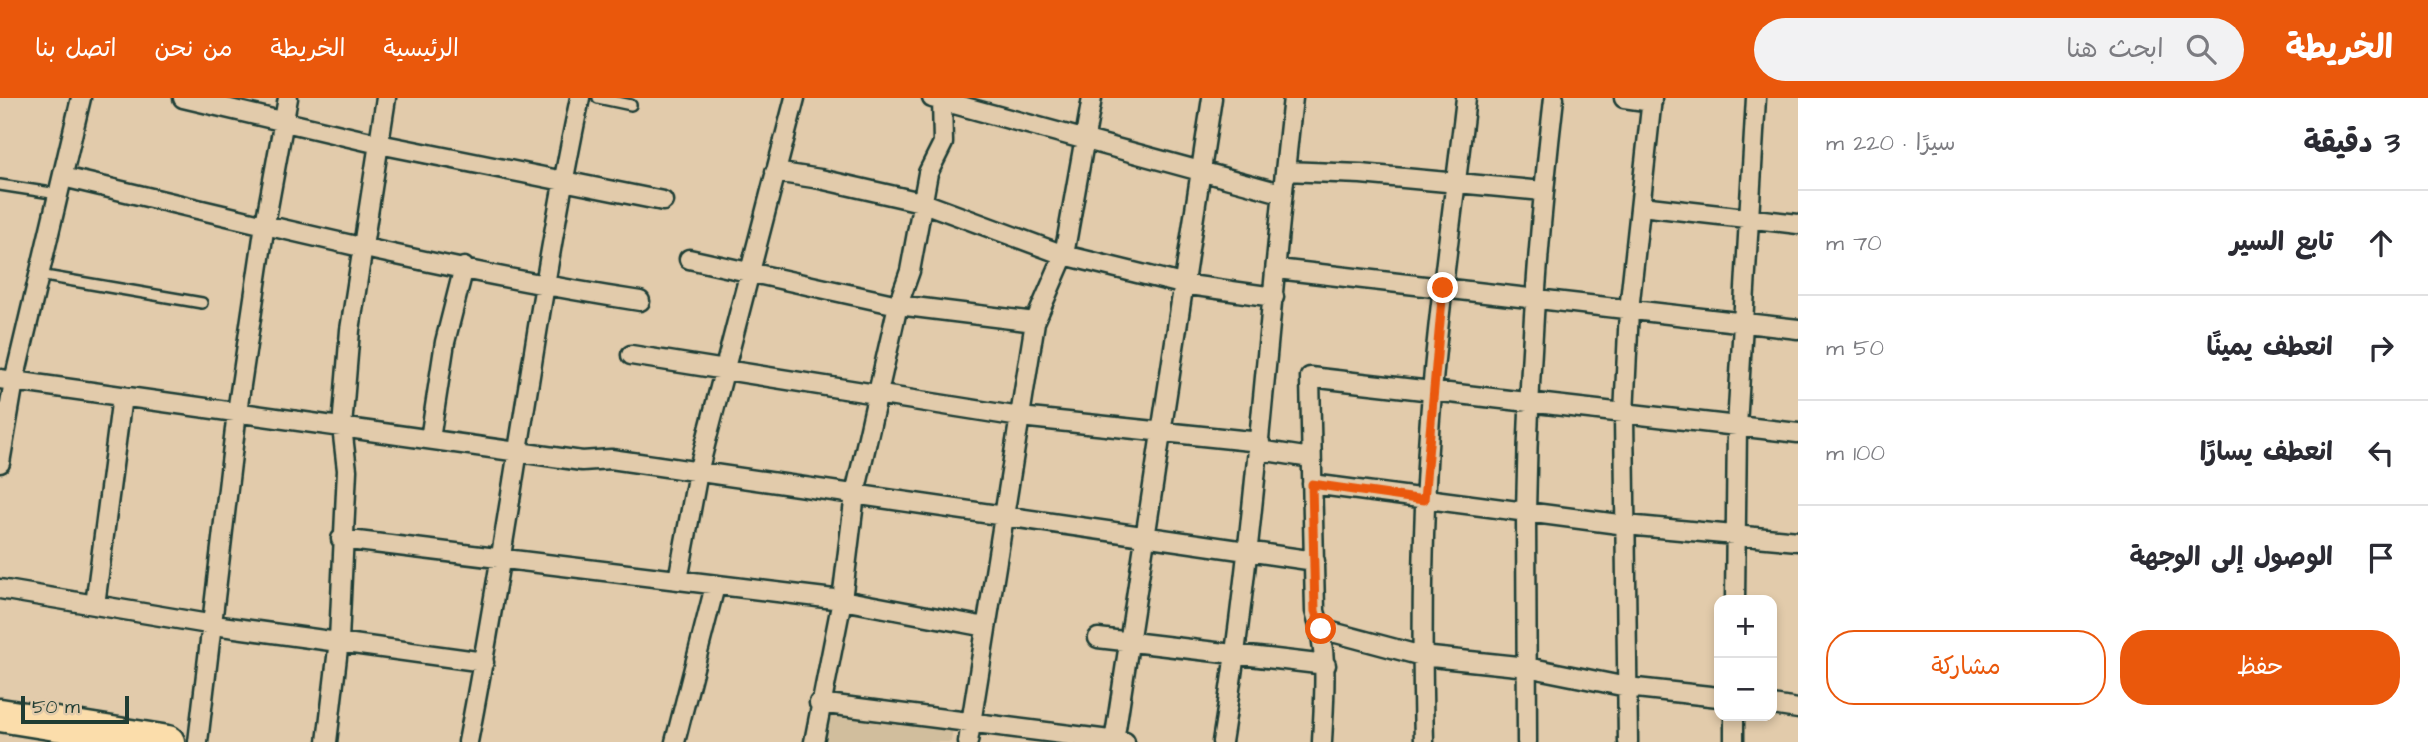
<!DOCTYPE html>
<html lang="ar">
<head>
<meta charset="utf-8">
<style>
  :root { --surface:#fff; --page:#f2f2f3; --text:#2b2b33; --muted:#7c7c81; --line:#e1e1e2; --accent:#ea580c }
  body { margin:0; font-family:"Architects Daughter","Playpen Sans Arabic",sans-serif; background:var(--page); color:var(--text); direction:rtl }
  .controls { position:absolute; right:21px; bottom:21px; display:grid; overflow:hidden; border-radius:14px; box-shadow:0 4px 10px #0003 }
  .controls button { width:63px; height:63px; display:grid; place-items:center; padding:0; border:0; border-bottom:2px solid var(--line); background:var(--surface); color:var(--text); font:35px sans-serif }
  .scale { position:absolute; left:21px; bottom:18px; width:108px; box-sizing:border-box; padding-left:7px; border:4px solid #1f3d34; border-top:0; font-size:19px; line-height:24px; white-space:nowrap; color:#1f3d34; -webkit-text-stroke:5px #e2cbab; paint-order:stroke }
  .stop { position:absolute; width:21px; height:21px; margin:-16px; border:5px solid #ea580c; border-radius:50%; background:#fff }
  .stop.end { background:#ea580c; border-color:#fff; box-shadow:0 2px 7px #0008 }
  .list { margin:0; padding:0; list-style:none }
  h2 { display:flex; justify-content:space-between; align-items:center; height:91px; margin:0; padding:0 28px; font-size:30px }
  h2 small { font-size:23px; font-weight:400; color:var(--muted) }
  .list li { display:grid; grid-template-columns:46px 1fr auto; gap:21px; align-items:center; box-sizing:border-box; height:105px; padding:0 28px; border-top:2px solid var(--line) }
  .list b { display:block; font-size:26px; white-space:nowrap }
  .list em { font-size:23px; font-style:normal; color:var(--muted) }
  .actions { display:flex; gap:14px; padding:21px 28px }
  .actions a { flex:1; padding:16px 0; border:2px solid var(--accent); border-radius:28px; text-align:center; font-size:24px; color:var(--accent) }
  .actions .main { background:var(--accent); color:#fff }
  .icon { flex:none; width:38px; height:38px; fill:none; stroke:currentColor; stroke-width:2; stroke-linecap:round; stroke-linejoin:round }
  .map { position:relative; flex:none; width:1798px; height:644px; overflow:hidden; direction:ltr }
  header { display:flex; align-items:center; gap:42px; box-sizing:border-box; height:98px; padding:0 35px; background:var(--accent); color:#fff }
  header strong { font-size:33px }
  nav { display:flex; gap:38px; margin-inline-start:auto; font-size:24px }
  .search { width:490px; height:63px; background:var(--page); display:flex; align-items:center; gap:18px; box-sizing:border-box; padding:0 24px; border-radius:38px; color:var(--muted); font-size:26px }
  main { display:flex }
  aside { flex:1; background:var(--surface) }
  .map>svg:first-child { display:block }
  .built { fill:#d1be9d }
  .lines { fill:none; stroke-linecap:round; stroke-linejoin:round }
  .lane-casing { stroke:#1f3d34; stroke-width:14 }
  .street-casing { stroke:#1f3d34; stroke-width:23 }
  .highway-casing { stroke:#1f3d34; stroke-width:37 }
  .lane { stroke:#e2cbab; stroke-width:9 }
  .street { stroke:#e2cbab; stroke-width:18 }
  .highway { stroke:#fbddab; stroke-width:32 }
  .route { stroke:#ea580c; stroke-width:9 }
</style>
</head>
<body>
<header>
<strong>الخريطة</strong>
<div class="search"><svg class="icon" aria-label="search" viewBox="0 0 24 24"><circle cx="10" cy="10" r="6"/><path d="M15 15l6 6"/></svg>ابحث هنا</div>
<nav><a>الرئيسية</a><a>الخريطة</a><a>من نحن</a><a>اتصل بنا</a></nav>
</header>
<main>
<aside>
<h2>3 دقيقة<small>سيرًا · 220 m</small></h2>
<ul class="list">
<li><svg class="icon" aria-label="ahead" viewBox="0 0 24 24"><path d="M12 20V5M6 11l6-6 6 6"/></svg><div><b>تابع السير</b></div><em>70 m</em></li>
<li><svg class="icon" aria-label="right" viewBox="0 0 24 24"><path d="M7 20v-9h11M14 6l5 5-5 5"/></svg><div><b>انعطف يمينًا</b></div><em>50 m</em></li>
<li><svg class="icon" aria-label="left" viewBox="0 0 24 24"><path d="M17 20v-9H6M10 6l-5 5 5 5"/></svg><div><b>انعطف يسارًا</b></div><em>100 m</em></li>
<li><svg class="icon" aria-label="arrive" viewBox="0 0 24 24"><path d="M6 21V4h12l-3 4 3 4H6"/></svg><div><b>الوصول إلى الوجهة</b></div></li>
</ul>
<div class="actions"><a class="main">حفظ</a><a>مشاركة</a></div>
</aside>
<div class="map">
<svg width="1798" height="644" viewBox="0 0 1798 644">
  <rect width="100%" height="100%" fill="#e2cbab"/>
  <filter id="ink" filterUnits="userSpaceOnUse"><feTurbulence type="fractalNoise" baseFrequency=".0143" numOctaves="2"/><feDisplacementMap in="SourceGraphic" scale="14" xChannelSelector="R" yChannelSelector="G"/><feConvolveMatrix kernelMatrix="1 2 1 2 8 2 1 2 1" color-interpolation-filters="sRGB"/></filter>
  <g filter="url(#ink)">
    <path class="built" d="M 825,612 L 953,629 L 951,644 L 821,644 Z"/>
    <g class="lines">
      <g class="lane-casing">
        <path id="lane" d="M 598,0 L 631,7
          M 0,87 L 58,96
          M 39,177 L 202,205"/>
      </g>
      <g class="street-casing">
        <path id="street" d="M 183,0 L 379,46 L 663,103
          M 932,0 L 1281,95
          M 1624,0 L 1652,4
          M 1285,73 L 1361,76 L 1543,93
          M 775,74 L 820,81 L 921,104 L 1064,157 L 1182,186 L 1274,199
          M 63,79 C 254,124 445,173 640,203
          M 1641,108 L 1798,126
          M 689,161 L 898,207 L 1035,224
          M 1277,171 L 1798,231
          M 631,257 L 1020,319 L 1260,344
          M 0,281 L 582,363 L 611,361 L 1315,463
          M 430,341 L 445,244 L 464,169
          M 1259,352 L 1311,360
          M 0,365 L 14,283 L 81,0
          M 1312,386 L 1626,427 L 1798,443
          M 341,441 L 842,502 L 986,529
          M 678,482 L 698,374 L 795,0
          M 0,491 L 214,527 L 484,564
          M 1735,502 L 1737,329 L 1756,0
          M 95,507 L 122,298
          M 1321,531 L 1422,558 L 1527,569 L 1627,589 L 1719,599
          M 1098,540 L 1326,567
          M 819,605 L 1125,644
          M 1772,607 L 1798,611
          M 198,644 L 237,314 L 265,126 L 288,0
          M 327,644 L 339,542 L 347,372 L 342,329 L 350,232 L 386,0
          M 468,644 C 510,430 535,214 580,0
          M 675,644 L 715,488
          M 814,644 L 842,502 L 855,396 L 898,207 L 910,173 L 928,75 L 943,45 L 942,0
          M 968,644 L 1035,224 L 1064,157 L 1092,0
          M 1114,644 L 1212,0
          M 1222,644 C 1256,430 1268,215 1293,0
          M 1322,644 C 1324,600 1329,556 1315,513 L 1310,279 L 1798,335
          M 1424,644 C 1421,527 1422,411 1432,295 C 1440,196 1455,98 1466,0
          M 1527,644 C 1527,568 1526,491 1526,415 C 1528,276 1538,137 1554,0
          M 1628,644 L 1624,317 L 1629,212 L 1652,0
          M 1734,644 L 1734,618"/>
      </g>
      <g class="highway-casing">
        <path id="highway" d="M 0,617 L 168,644"/>
      </g>
      <use href="#lane" class="lane"/>
      <use href="#street" class="street"/>
      <use href="#highway" class="highway"/>
    </g>
  </g>
  <g class="lines" filter="url(#ink)">
    <path class="route" d="M 1321,531 L 1315,513 L 1312,386 L 1424,402 L 1443,190"/>
  </g>
</svg>
<div class="controls">
<button>+</button>
<button>−</button>
</div>
<div class="scale">50 m</div>
<div class="stop" style="left:1321px;top:531px"></div>
<div class="stop end" style="left:1443px;top:190px"></div>
</div>
</main>
</body>
</html>
